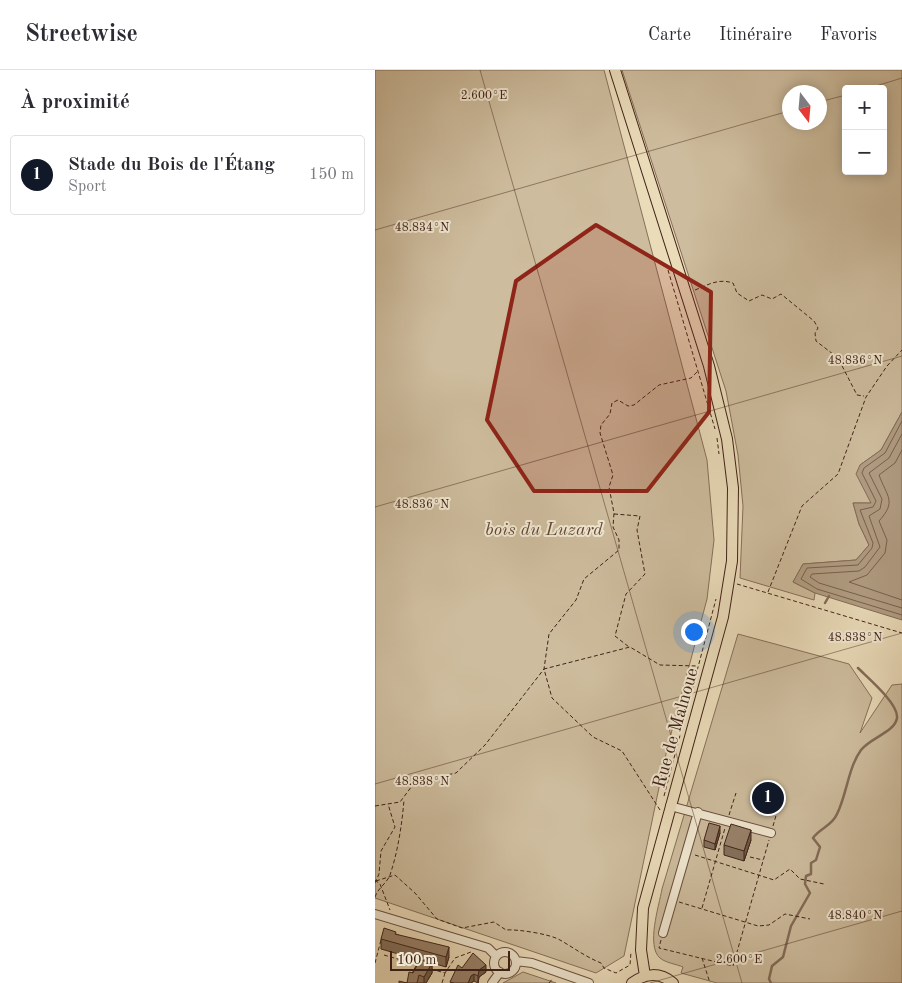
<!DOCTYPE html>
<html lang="fr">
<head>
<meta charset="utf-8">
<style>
  :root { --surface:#fff; --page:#f2f2f3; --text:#2b2b33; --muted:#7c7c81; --line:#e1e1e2; --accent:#111827 }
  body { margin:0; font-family:"Old Standard TT",serif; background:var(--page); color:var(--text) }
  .controls { position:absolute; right:15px; top:15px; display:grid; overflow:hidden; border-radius:5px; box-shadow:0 2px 12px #0003 }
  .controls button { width:45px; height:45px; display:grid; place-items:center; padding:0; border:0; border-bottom:1px solid var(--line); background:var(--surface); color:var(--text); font:25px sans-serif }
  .compass { position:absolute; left:407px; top:15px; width:45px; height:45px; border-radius:50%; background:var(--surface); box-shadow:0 2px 12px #0003; rotate:164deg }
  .scale { position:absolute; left:15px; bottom:12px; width:120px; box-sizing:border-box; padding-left:5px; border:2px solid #402217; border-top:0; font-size:14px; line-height:18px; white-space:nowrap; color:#402217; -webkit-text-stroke:4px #f1e8d2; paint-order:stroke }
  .you { position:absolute; left:318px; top:561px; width:18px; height:18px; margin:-12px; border:4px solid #fff; border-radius:50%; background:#1a73e8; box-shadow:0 0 0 8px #1a73e833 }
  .badge { display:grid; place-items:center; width:32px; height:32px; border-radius:50%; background:var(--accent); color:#fff; font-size:16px; font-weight:700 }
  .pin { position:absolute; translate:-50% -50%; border:2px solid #fff; box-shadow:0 1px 5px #0006 }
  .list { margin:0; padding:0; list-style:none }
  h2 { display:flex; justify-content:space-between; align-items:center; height:65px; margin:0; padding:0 20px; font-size:21px }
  h2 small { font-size:16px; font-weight:400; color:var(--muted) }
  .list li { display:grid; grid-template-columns:32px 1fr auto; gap:15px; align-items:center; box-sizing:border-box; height:80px; margin:0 10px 10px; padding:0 10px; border:1px solid var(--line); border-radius:5px }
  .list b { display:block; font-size:19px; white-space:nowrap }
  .list p { margin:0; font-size:16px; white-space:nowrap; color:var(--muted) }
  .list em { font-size:16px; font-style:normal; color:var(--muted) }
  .map { position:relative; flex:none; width:527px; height:913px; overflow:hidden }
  header { display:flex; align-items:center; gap:30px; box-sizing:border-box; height:70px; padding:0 25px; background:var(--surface); border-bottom:1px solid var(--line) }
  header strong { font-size:24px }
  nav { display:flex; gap:28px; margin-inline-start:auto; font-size:18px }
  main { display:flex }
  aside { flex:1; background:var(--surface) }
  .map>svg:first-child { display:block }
  .green { fill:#cdbc9d; stroke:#866f5a; fill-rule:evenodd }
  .water { fill:#b09c82; stroke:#836b57 }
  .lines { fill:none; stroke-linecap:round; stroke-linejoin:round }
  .shore { stroke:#785f4c; stroke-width:1 }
  .stream { stroke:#836b57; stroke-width:2.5 }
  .minor-casing { stroke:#6a5040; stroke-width:10 }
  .major-casing { stroke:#402217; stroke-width:12 }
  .path { stroke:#402217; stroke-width:1; stroke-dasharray:4 2.5; stroke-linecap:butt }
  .minor { stroke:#f1e8d2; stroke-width:8 }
  .major { stroke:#eadbb9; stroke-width:10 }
  .wall { fill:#83705c; stroke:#402217 }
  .shaded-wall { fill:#6a5b4b; stroke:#402217 }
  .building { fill:#98826b; stroke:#402217 }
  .marked { fill:#8f2418; fill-opacity:0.2; stroke:#8f2418; stroke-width:4; stroke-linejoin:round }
  .ticks { fill:none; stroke:#402217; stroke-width:1; stroke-opacity:0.45 }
  .labels { text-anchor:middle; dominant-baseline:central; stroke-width:4; stroke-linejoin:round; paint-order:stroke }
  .park-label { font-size:18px; font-style:italic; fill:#634838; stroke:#f1e8d2 }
  .street-label { font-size:18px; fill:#402217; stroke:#f1e8d2 }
  .ticks-label { font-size:12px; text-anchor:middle; fill:#402217; stroke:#f1e8d2; stroke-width:4; stroke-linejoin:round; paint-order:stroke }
</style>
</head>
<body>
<header>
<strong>Streetwise</strong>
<nav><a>Carte</a><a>Itinéraire</a><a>Favoris</a></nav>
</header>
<main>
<aside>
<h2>À proximité<small></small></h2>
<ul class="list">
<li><span class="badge">1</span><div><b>Stade du Bois de l'Étang</b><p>Sport</p></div><em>150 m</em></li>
</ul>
</aside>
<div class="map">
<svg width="527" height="913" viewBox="0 0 527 913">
  <rect width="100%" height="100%" fill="#eadbb9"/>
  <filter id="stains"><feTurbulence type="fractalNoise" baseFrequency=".004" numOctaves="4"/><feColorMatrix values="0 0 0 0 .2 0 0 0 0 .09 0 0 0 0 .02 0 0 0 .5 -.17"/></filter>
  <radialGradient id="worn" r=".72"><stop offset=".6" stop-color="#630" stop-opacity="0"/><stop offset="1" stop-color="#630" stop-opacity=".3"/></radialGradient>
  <path class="green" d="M 0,0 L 229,0 L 332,390 L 339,470 L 332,529 L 292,679 L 249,886 L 221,903 L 0,828 Z
    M 247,0 L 527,0 L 527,342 L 506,380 L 485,395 L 497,433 L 478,433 L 484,454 L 494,475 L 481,490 L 428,494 L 418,512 L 440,523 L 439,530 L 365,508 L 368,436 L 363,385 L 351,321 ZM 471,19 L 508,19 L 508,101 L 471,101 ZM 414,22 L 444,22 L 444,52 L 414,52 Z
    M 363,564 L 474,594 L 497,628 L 485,663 L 517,615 L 527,614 L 527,913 L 342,913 L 306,903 L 308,897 C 301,894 291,893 285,888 C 271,876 284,836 287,819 Z
    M 148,902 L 181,913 L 128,913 Z"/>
  <path class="water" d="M 527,342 L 527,550 L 440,523 L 418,512 L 428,494 L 481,490 L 494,475 L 484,454 L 478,433 L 496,433 L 481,404 L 485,395 L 506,380 Z"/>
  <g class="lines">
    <path class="shore" d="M 527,351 L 510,383 L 489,398 L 487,403 L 501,431 L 498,437 L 485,440 L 498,473 L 497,478 L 483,495 L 432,498 L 426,509 L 442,519 L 527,545
      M 527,364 L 514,388 L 494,403 L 507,429 L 505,439 L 494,446 L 505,477 L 490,497 L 484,501 L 437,504 L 435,507 L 444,513 L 527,538
      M 527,380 L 520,393 L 504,405 C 512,427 522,431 504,451 L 512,470 L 510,483 L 492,505 L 474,512 L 527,530"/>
    <path class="stream" d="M 450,533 L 454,526
      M 396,913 L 394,909 L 397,896 L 408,887 L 416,856 L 435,823 L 430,814 L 431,806 L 436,804 L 436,793 L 441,790 L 445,777 L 438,768 C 445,758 457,756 462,744 C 472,724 473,698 486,680 C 495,668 520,662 522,648 C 524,634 493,608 483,598"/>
    <g class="minor-casing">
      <path id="minor" d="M 295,736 L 396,763
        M 0,844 L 113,878 L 121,886
        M 288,863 L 323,742
        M119 893a11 11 0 1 1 22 0a11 11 0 1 1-22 0Z
        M 141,891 L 157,893 L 214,913
        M 117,913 L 125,902"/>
    </g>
    <g class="major-casing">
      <path id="major" d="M 240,0 L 334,296 L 352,369 L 358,418 L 357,491 L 348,547 L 268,838 L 266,880 L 270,906
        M 257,913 C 270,903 285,902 298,913"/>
    </g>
    <path class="path" d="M 293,200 L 340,359
      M 320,220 C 333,215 343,208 358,213 L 362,223 L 374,231 L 387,225 L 397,229 L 406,224 L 439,251 L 443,258 L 440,263 L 441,271 L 463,288 L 482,325 L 489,326
      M 342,368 L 344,384
      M 239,444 L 265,446 L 262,460 L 270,504 L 251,524 L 240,566 L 254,577
      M 362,514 L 527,563
      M 393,522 L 427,436 L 463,404 L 491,327 L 512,296 L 527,280
      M 289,726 L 341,529
      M 0,736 L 25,732 L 40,712 L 81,703 L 110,675 L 169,599 L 174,564 L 201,530 L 209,509 L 244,480 L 244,470 L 238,457 L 239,443 L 234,417 L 238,405 L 225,363 L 226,355 L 235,344 L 237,333 L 243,330 L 253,336 L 259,335 L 284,315 L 316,308 L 322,302
      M 285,740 L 247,681 L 218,667 L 177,628 L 169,599 L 255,577 L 285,595 L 323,596
      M 354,745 L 361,723
      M 398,756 L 404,735
      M 320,785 L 399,810 L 415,799 L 425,809 L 449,814
      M 375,787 L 388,790
      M 0,810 L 5,814 L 15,840
      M 1,811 L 20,805 L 40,823 L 62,849 L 87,858 L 119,852 L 131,860 C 142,859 175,864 185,870 C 199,878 211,887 226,893 L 229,898 L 241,903 L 255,895 L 256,882
      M 0,813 L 4,804 L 6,781 L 20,757 L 13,734
      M 0,827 C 3,818 12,813 15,805 C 23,781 27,754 29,730
      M 304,832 L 383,856 L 394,855 L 410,844 L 435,849
      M 327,838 L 350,758
      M 286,870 L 284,878 L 358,896 L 394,770
      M 9,885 L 43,895
      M 327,888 L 335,913
      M 0,893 L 6,870
      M 56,899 L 70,903 L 80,888 L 96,882
      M 67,913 L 70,903
      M 174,913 L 178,908"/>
    <use href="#minor" class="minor"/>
    <use href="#major" class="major"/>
  </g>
  <path class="wall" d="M 345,763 L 340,780 L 329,777 L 329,770 Z
    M 376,770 L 369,791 L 349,785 L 349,775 Z
    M 21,864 L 74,887 L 71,897 L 57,893 L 57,903 L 51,913 L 24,913 L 32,913 L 44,890 L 6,879 L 6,869 Z
    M 87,898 L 111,902 L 104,907 L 103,913 L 99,911 L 96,913 L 75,913 Z"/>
  <path class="shaded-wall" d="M 345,756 L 345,763 L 340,780 L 340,774 Z
    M 376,760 L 376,770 L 369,791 L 369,781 Z
    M 74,877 L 74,887 L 71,897 L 71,887 Z
    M 57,893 L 57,903 L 51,913 L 49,913 L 49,907 Z
    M 111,895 L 111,902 L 104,907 L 103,913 L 103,906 L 104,900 Z
    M 99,904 L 99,911 L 96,913 L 93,913 L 96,906 Z"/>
  <path class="building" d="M 334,753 L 345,756 L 340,774 L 329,770 Z
    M 356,754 L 376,760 L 369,781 L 349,775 Z
    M 9,858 L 21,862 L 20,864 L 74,877 L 71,887 L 6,869 Z
    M 98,883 L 111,895 L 104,900 L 103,906 L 99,904 L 96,906 L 93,913 L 79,913 L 75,912 L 83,895 L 87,898 Z
    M 45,890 L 57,893 L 49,907 L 44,905 L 42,913 L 24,913 L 24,911 L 32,913 L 34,902 L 38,903 Z"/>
  <path class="marked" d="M 221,155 L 336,222 L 334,342 L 272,421 L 159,421 L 112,350 L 141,211 Z"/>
  <path class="ticks" d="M 105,0 L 367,913M 491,19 L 527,8M 444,32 L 471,25M 0,160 L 414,41M 0,437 L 527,286M 0,714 L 527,563M 275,913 L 527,841"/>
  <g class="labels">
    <g class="park-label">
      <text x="169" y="460">bois du Luzard</text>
    </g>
    <g class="street-label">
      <text transform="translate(301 658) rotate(-74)">Rue de Malnoue</text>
    </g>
  </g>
  <g class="ticks-label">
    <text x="109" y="29">2.600°E</text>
    <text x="47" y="161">48.834°N</text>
    <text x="480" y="294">48.836°N</text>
    <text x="47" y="438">48.836°N</text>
    <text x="480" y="571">48.838°N</text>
    <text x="47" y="715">48.838°N</text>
    <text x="480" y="849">48.840°N</text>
    <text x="364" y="893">2.600°E</text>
  </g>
  <rect width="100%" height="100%" filter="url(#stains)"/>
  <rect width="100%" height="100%" fill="url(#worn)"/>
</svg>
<div class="controls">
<button>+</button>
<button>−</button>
</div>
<svg class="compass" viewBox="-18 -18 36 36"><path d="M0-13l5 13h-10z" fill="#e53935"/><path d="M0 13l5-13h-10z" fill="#7c7c81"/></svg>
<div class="scale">100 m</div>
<div class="you"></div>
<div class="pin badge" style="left:393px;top:728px">1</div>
</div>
</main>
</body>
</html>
